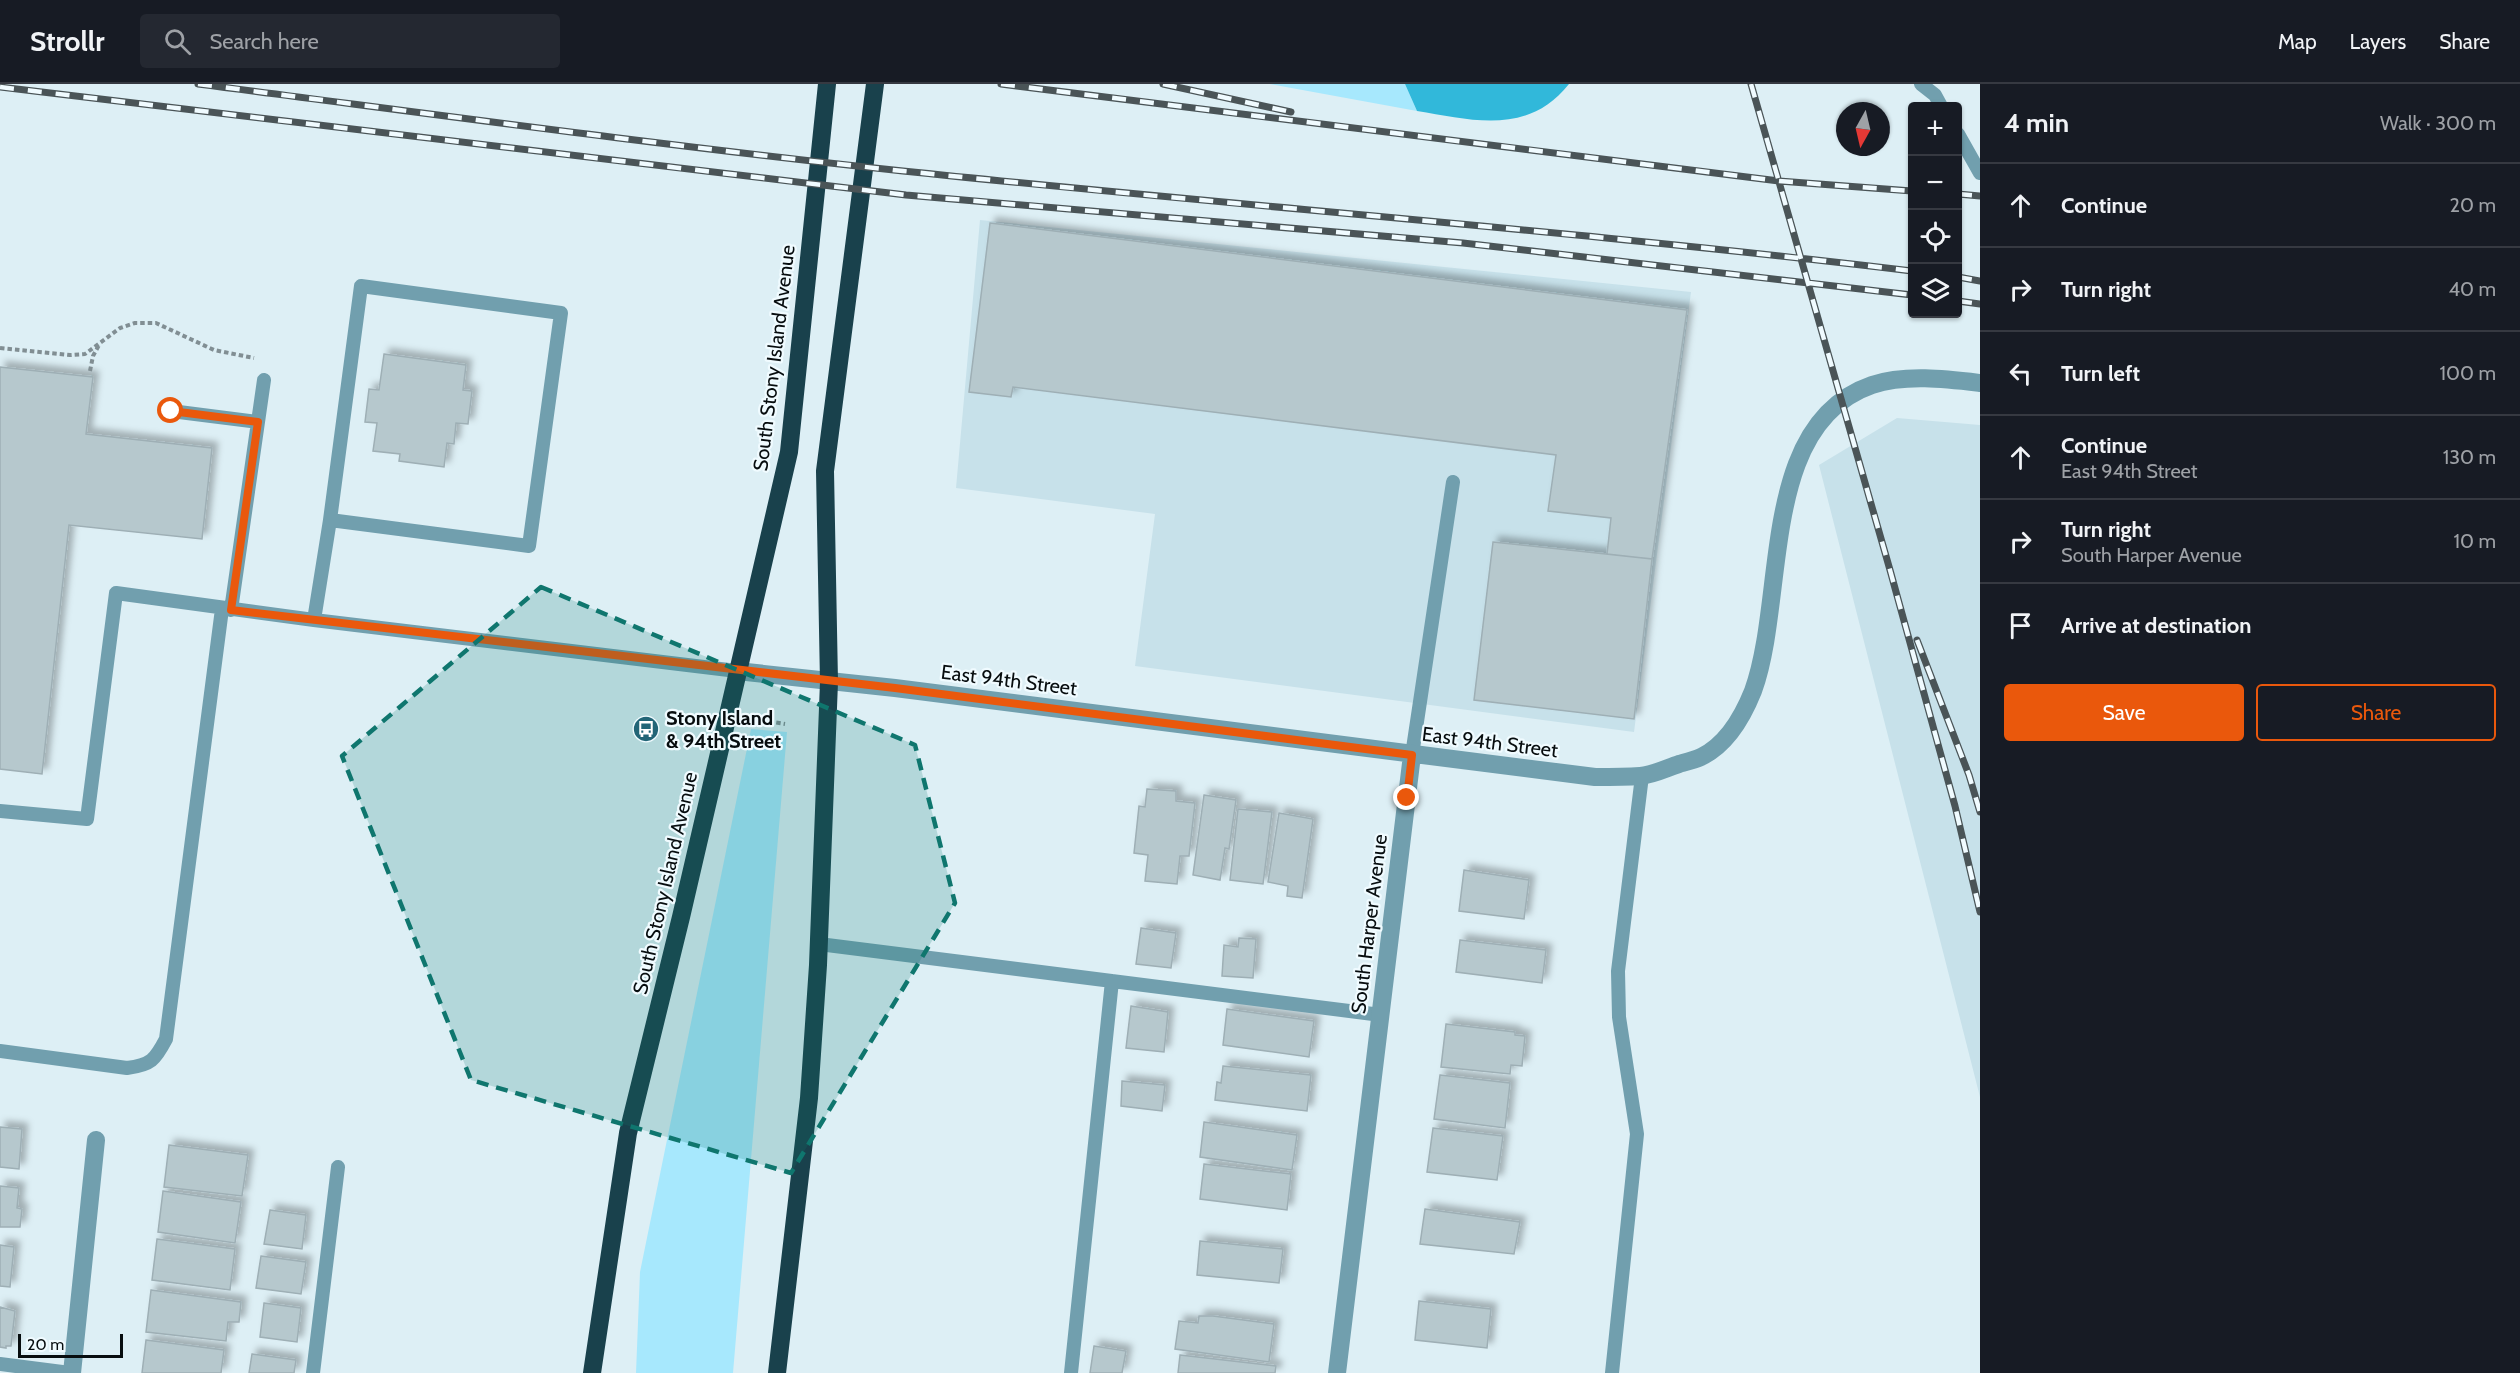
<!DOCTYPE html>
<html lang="en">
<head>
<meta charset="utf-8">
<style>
  :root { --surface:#171b24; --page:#242831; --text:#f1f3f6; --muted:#9ea1a6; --line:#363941; --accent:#ea580c }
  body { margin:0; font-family:Cabin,sans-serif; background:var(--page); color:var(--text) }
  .controls { position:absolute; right:18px; top:18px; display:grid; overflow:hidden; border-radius:6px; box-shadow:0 2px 4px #0004 }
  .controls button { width:54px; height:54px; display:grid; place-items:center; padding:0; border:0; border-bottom:2px solid var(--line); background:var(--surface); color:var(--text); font:30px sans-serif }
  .compass { position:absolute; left:1836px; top:18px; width:54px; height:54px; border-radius:50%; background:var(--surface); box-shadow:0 2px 4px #0004; rotate:188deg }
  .scale { position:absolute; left:18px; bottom:15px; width:105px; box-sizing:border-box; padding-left:6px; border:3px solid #070d0f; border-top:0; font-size:16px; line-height:21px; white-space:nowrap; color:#070d0f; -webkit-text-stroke:4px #f0fbff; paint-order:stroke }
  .stop { position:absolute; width:18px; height:18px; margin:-14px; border:4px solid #ea580c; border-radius:50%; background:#fff }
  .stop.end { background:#ea580c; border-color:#fff; box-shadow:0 2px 6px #0008 }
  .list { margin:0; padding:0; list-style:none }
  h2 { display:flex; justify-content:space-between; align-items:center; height:78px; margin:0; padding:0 24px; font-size:26px }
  h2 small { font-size:20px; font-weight:400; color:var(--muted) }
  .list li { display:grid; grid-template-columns:39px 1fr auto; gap:18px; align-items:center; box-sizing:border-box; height:84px; padding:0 24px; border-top:2px solid var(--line) }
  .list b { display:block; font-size:22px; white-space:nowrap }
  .list p { margin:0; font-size:20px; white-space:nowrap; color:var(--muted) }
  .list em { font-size:20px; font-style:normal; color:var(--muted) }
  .actions { display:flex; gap:12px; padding:18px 24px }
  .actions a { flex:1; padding:14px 0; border:2px solid var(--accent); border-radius:6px; text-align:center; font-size:21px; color:var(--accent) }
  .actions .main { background:var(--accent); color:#fff }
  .icon { flex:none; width:33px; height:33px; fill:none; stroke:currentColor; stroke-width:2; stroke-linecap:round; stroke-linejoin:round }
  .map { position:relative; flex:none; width:1980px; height:1289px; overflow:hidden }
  header { display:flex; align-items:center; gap:36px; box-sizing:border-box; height:84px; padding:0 30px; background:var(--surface); border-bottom:2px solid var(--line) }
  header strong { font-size:28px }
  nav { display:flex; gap:33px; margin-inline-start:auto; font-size:21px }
  .search { width:420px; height:54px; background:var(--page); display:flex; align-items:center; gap:15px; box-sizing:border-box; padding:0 21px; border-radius:6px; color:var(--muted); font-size:22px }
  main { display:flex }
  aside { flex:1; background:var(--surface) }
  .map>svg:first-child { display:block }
  .built { fill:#c7e1ea }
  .green { fill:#a7e8fd }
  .forest { fill:#31b8da }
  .building { fill:#b6c8cd; stroke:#9eafb5; stroke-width:1.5; filter:url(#shadow) }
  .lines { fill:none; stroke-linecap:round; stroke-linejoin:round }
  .path { stroke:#818e93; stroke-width:4; stroke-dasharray:4.5 3; stroke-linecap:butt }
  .lane { stroke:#719fae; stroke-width:14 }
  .street { stroke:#719fae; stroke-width:18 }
  .highway { stroke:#19414c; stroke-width:18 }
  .rail-casing { stroke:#4a5457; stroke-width:7 }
  .rail { stroke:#f0fbff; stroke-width:4.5; stroke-dasharray:14; stroke-linecap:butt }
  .route { stroke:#ea580c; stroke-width:8 }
  .marked { fill:#0f766e; fill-opacity:0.2; stroke:#0f766e; stroke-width:4.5; stroke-dasharray:12 8; stroke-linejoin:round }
  .labels { text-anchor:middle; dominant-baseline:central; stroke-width:4.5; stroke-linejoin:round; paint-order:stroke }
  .street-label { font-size:20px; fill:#070d0f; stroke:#f0fbff }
  .poi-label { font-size:20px; font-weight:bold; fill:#070d0f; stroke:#f0fbff; text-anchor:start }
</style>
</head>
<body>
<header>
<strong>Strollr</strong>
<div class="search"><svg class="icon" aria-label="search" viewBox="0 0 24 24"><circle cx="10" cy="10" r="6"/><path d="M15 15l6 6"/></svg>Search here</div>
<nav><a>Map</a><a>Layers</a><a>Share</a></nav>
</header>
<main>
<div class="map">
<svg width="1980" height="1289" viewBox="0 0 1980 1289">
  <defs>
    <filter id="shadow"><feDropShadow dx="5.5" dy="-5.5" stdDeviation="3" flood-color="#0004"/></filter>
  </defs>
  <rect width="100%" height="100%" fill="#ddeff5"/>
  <path class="built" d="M 980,136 L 1691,208 L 1634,648 L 1135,582 L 1155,430 L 956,404 Z
    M 1897,334 L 1980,341 L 1980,1013 L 1819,381 Z"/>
  <path class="green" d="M 1270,0 L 1405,0 L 1417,27 L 1286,3 Z
    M 751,645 L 787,648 L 733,1289 L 636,1289 L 640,1188 Z"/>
  <path class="forest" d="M 1405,0 L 1569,0 C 1528,52 1472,36 1417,27 Z"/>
  <path class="building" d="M 990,139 L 1687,226 L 1652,475 L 1607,470 L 1611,434 L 1548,427 L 1556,371 L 1013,303 L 1011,313 L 969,308 Z
    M 384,270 L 466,281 L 463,306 L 472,307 L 468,340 L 456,339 L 454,360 L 447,359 L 444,383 L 399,377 L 400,370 L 373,367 L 377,339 L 365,338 L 369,305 L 379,306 Z
    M 0,283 L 93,293 L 86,350 L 212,364 L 202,455 L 69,441 L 42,690 L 0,685 Z
    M 1493,458 L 1652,475 L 1634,635 L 1474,616 Z
    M 1147,705 L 1176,707 L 1176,717 L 1195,719 L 1189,772 L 1180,772 L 1177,800 L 1145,797 L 1148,771 L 1134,769 L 1139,722 L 1145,723 Z
    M 1204,711 L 1236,716 L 1229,765 L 1225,764 L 1220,796 L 1193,791 Z
    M 1238,725 L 1272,728 L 1263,800 L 1230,796 Z
    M 1279,729 L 1313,735 L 1302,814 L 1287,812 L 1288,802 L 1268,798 Z
    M 1464,786 L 1529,796 L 1524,835 L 1459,827 Z
    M 1141,844 L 1176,849 L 1171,884 L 1136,880 Z
    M 1239,854 L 1256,855 L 1253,894 L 1222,892 L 1224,861 L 1238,863 Z
    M 1460,856 L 1546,866 L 1542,899 L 1456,888 Z
    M 1131,922 L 1168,928 L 1164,968 L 1126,964 Z
    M 1227,925 L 1314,937 L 1309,973 L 1223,961 Z
    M 1446,940 L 1515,948 L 1515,951 L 1525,952 L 1522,982 L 1511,981 L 1510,990 L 1441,983 Z
    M 1223,982 L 1311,991 L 1307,1027 L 1215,1016 L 1217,998 L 1221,999 Z
    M 1440,991 L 1510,999 L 1505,1044 L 1434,1035 Z
    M 1122,997 L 1165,1001 L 1162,1027 L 1121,1022 Z
    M 1204,1038 L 1297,1051 L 1292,1086 L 1200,1073 Z
    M 0,1043 L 22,1045 L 19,1085 L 0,1083 Z
    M 1433,1044 L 1503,1052 L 1497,1096 L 1427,1088 Z
    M 169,1061 L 248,1071 L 242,1112 L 164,1103 Z
    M 1204,1080 L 1291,1090 L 1287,1126 L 1200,1115 Z
    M 0,1102 L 19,1104 L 17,1124 L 22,1125 L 20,1143 L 0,1143 Z
    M 163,1107 L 241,1118 L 235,1159 L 158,1148 Z
    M 1425,1125 L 1520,1138 L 1514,1170 L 1420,1160 Z
    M 270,1126 L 306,1131 L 302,1165 L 264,1160 Z
    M 157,1155 L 235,1165 L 230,1206 L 152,1196 Z
    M 1200,1157 L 1283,1165 L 1279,1199 L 1197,1191 Z
    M 0,1161 L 14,1163 L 10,1203 L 0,1202 Z
    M 261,1172 L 306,1178 L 301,1210 L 256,1204 Z
    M 151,1206 L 241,1218 L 239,1238 L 228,1238 L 226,1257 L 146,1248 Z
    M 1419,1217 L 1491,1225 L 1487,1264 L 1415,1256 Z
    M 264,1219 L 301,1224 L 297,1258 L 260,1253 Z
    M 0,1223 L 15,1227 L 11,1262 L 6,1262 L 6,1264 L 0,1263 Z
    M 1199,1232 L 1213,1232 L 1274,1240 L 1269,1278 L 1175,1265 L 1179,1237 L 1198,1239 Z
    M 146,1256 L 224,1266 L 221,1289 L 142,1289 Z
    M 1094,1262 L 1126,1267 L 1122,1289 L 1090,1289 Z
    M 252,1270 L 296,1276 L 294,1289 L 249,1289 Z
    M 1180,1271 L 1276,1282 L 1275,1289 L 1178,1289 Z"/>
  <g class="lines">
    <path class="path" d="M 0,264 L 70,271 L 85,270 L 120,244 L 135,239 L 156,239 L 214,266 L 254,274
      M 90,287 L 93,272 L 99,261
      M 754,635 L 785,640"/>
    <path class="lane" d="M 1921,0 L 1935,11 L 1941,22
      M 1958,50 L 1980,89
      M 171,327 L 258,338 L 231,526
      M 258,338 L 264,296
      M 314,536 L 330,436 L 529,462 L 561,229 L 361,202 L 330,436
      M 1412,671 L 1453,398
      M 0,727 L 87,735 L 116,509 L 314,536 L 737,587
      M 819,860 L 1381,931
      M 0,967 L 127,984 C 151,981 155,976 166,955 L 222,525
      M 0,1280 L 70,1289
      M 313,1289 L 338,1083
      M 1071,1289 L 1112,897
      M 1612,1289 L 1637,1050 L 1619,933 L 1618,887 L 1642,692"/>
    <path class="street" d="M 737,587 L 895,604 L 1595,693 C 1610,693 1625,693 1640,692 C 1653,691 1667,684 1679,680 C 1686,678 1694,676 1701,673 C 1726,661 1743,632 1753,607 C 1787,514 1758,340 1872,301 C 1905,290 1946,295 1980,299
      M 72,1289 L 96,1056
      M 1337,1289 L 1412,671"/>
    <path class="highway" d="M 592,1289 L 628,1049 L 681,833 L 789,368 L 827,0
      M 777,1289 L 809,1014 L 818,881 L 829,598 L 825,387 L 875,0"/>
    <g class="rail-casing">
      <path id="rail" d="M 198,0 C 433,30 668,62 903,87 C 1240,122 1577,147 1912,187
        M 1001,0 L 1779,97 L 1912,107
        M 1163,0 L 1291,28
        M 1751,0 L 1890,486 L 1955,722 L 1980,828
        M 0,3 L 906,111 L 1463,159 L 1912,211
        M 1958,110 L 1980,112
        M 1958,193 L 1980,197
        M 1958,217 L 1980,220
        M 1917,556 L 1969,691 L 1980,728"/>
    </g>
    <use href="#rail" class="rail"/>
  </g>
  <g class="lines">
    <path class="route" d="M 171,327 L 258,338 L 231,526 L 895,604 L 1412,671 L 1407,714"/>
  </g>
  <path class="marked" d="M 541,503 L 915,661 L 955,819 L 791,1089 L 471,996 L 342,672 Z"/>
  <defs>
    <g id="bus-disc" transform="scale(1.35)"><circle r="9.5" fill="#226577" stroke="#f0fbff"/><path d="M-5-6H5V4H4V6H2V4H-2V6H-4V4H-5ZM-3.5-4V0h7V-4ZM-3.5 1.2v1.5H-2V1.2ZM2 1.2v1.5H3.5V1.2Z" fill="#fff"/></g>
  </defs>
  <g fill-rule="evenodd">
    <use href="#bus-disc" x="646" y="645"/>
  </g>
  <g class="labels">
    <g class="street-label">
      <text transform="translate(774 274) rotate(-83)">South Stony Island Avenue</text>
      <text transform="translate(1009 596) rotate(7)">East 94th Street</text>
      <text transform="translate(1490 658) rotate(7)">East 94th Street</text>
      <text transform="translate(665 799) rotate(-77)">South Stony Island Avenue</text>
      <text transform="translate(1369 840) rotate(-83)">South Harper Avenue</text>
    </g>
    <g class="poi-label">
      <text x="666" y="634">Stony Island<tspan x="666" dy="23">&amp; 94th Street</tspan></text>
    </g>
  </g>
</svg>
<div class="controls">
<button>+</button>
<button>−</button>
<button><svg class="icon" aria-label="locate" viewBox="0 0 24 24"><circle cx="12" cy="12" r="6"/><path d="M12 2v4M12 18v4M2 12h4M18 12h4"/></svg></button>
<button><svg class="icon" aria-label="layers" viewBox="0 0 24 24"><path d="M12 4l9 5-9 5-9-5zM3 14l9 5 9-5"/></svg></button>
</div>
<svg class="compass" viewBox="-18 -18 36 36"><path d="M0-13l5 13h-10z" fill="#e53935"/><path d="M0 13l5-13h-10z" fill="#9ea1a6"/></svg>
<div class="scale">20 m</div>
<div class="stop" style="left:171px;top:327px"></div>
<div class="stop end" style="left:1407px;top:714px"></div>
</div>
<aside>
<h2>4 min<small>Walk · 300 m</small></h2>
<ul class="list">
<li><svg class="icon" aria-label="ahead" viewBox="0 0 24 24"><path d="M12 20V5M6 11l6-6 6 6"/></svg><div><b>Continue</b></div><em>20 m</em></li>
<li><svg class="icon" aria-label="right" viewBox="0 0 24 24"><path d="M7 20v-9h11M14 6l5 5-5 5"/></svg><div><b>Turn right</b></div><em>40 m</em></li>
<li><svg class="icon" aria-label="left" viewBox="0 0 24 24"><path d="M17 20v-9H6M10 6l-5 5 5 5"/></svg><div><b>Turn left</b></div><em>100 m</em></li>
<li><svg class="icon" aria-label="ahead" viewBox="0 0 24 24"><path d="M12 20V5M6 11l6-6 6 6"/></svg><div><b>Continue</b><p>East 94th Street</p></div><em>130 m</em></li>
<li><svg class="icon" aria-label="right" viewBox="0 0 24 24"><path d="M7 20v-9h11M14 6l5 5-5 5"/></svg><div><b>Turn right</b><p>South Harper Avenue</p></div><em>10 m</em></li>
<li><svg class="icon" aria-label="arrive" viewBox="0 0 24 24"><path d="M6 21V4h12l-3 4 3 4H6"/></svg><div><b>Arrive at destination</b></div></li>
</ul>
<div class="actions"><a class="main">Save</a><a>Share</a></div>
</aside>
</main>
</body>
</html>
